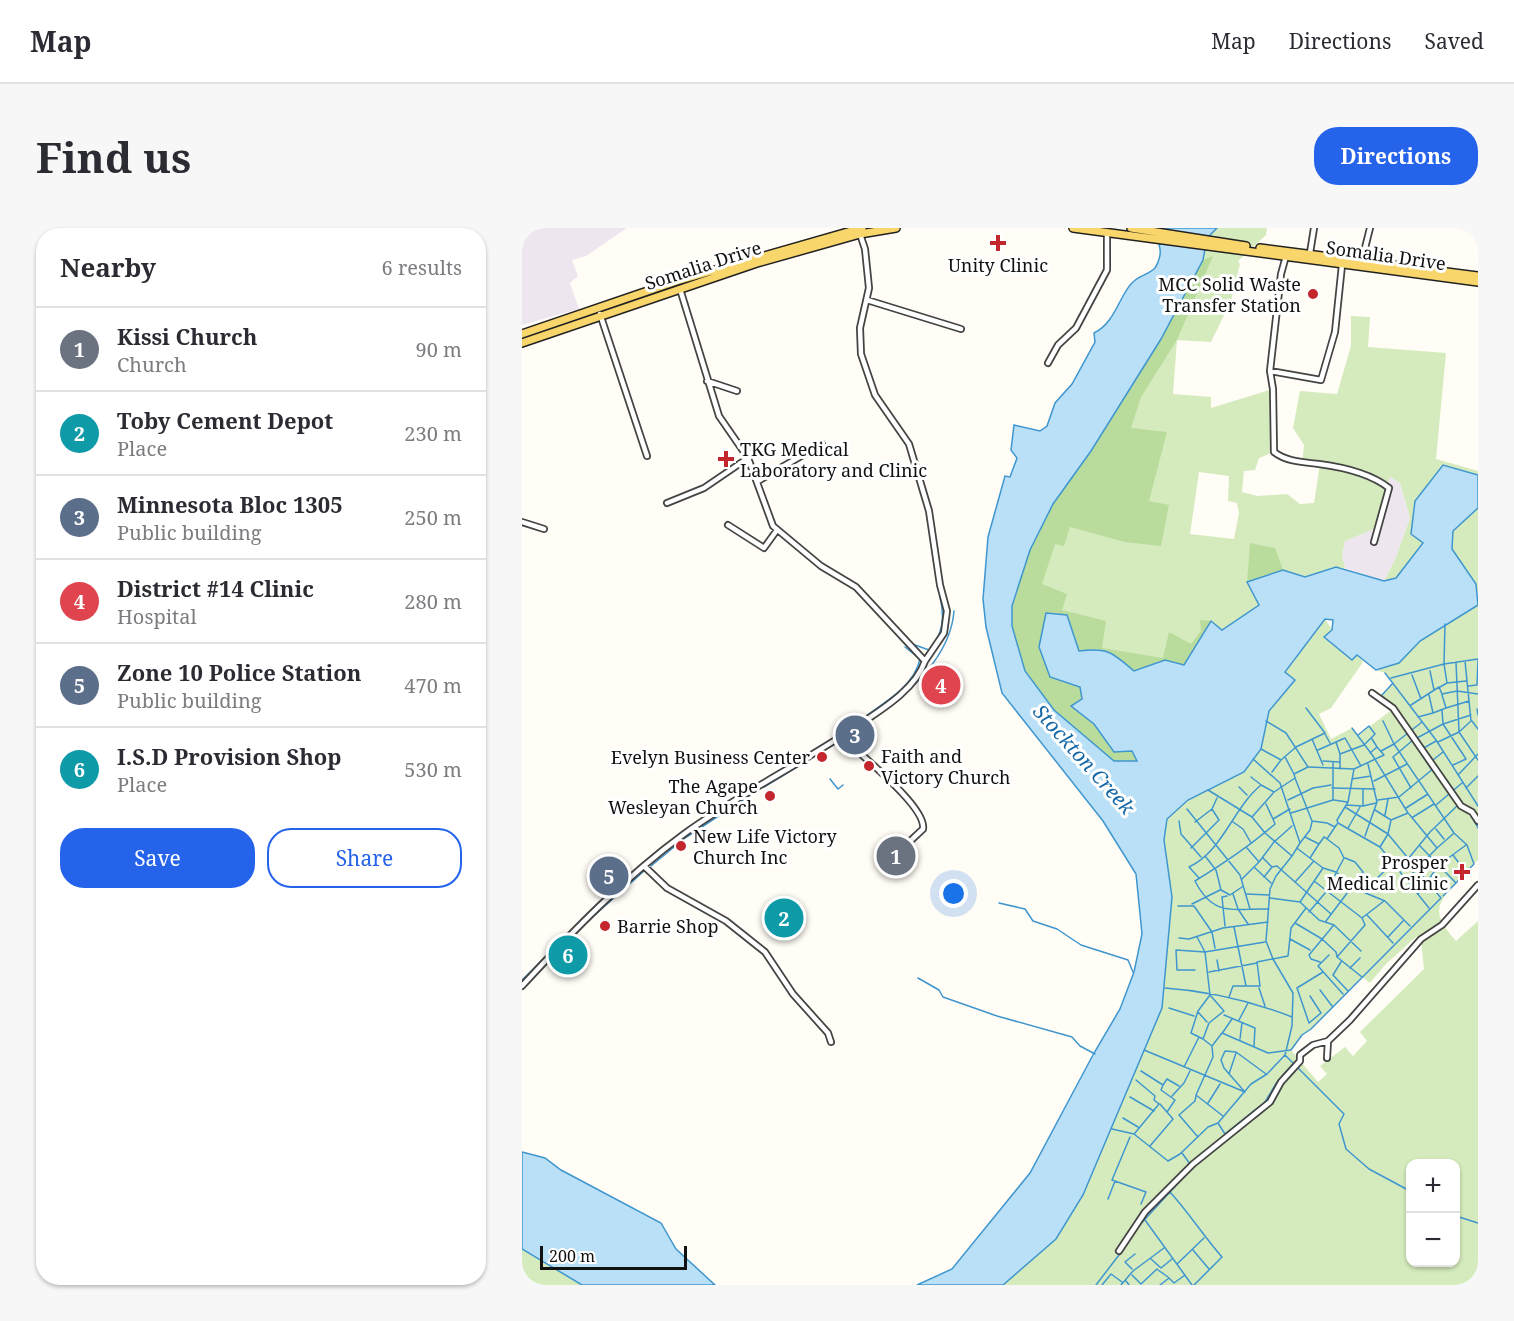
<!DOCTYPE html>
<html lang="en">
<head>
<meta charset="utf-8">
<style>
  :root { --surface:#fff; --page:#f7f7f7; --text:#2b2b33; --muted:#7c7c81; --line:#e1e1e2; --accent:#2563eb }
  body { margin:0; font-family:"Noto Serif",serif; background:var(--page); color:var(--text) }
  .controls { position:absolute; right:18px; bottom:18px; display:grid; overflow:hidden; border-radius:12px; box-shadow:0 2px 4px #0004 }
  .controls button { width:54px; height:54px; display:grid; place-items:center; padding:0; border:0; border-bottom:2px solid var(--line); background:var(--surface); color:var(--text); font:30px sans-serif }
  .scale { position:absolute; left:18px; bottom:15px; width:147px; box-sizing:border-box; padding-left:6px; border:3px solid #111; border-top:0; font-size:16px; line-height:21px; white-space:nowrap; color:#111; -webkit-text-stroke:4px #fff; paint-order:stroke }
  .you { position:absolute; left:432px; top:666px; width:21px; height:21px; margin:-15px; border:4px solid #fff; border-radius:50%; background:#1a73e8; box-shadow:0 0 0 9px #1a73e833 }
  .badge { display:grid; place-items:center; width:39px; height:39px; border-radius:50%; background:var(--accent); color:#fff; font-size:20px; font-weight:700 }
  .pin { position:absolute; translate:-50% -50%; border:3px solid #fff; box-shadow:0 2px 6px #0006 }
  .list { margin:0; padding:0; list-style:none }
  h2 { display:flex; justify-content:space-between; align-items:center; height:78px; margin:0; padding:0 24px; font-size:26px }
  h2 small { font-size:20px; font-weight:400; color:var(--muted) }
  .list li { display:grid; grid-template-columns:39px 1fr auto; gap:18px; align-items:center; box-sizing:border-box; height:84px; padding:0 24px; border-top:2px solid var(--line) }
  .list b { display:block; font-size:22px; white-space:nowrap }
  .list p { margin:0; font-size:20px; white-space:nowrap; color:var(--muted) }
  .list em { font-size:20px; font-style:normal; color:var(--muted) }
  .actions { display:flex; gap:12px; padding:18px 24px }
  .actions a { flex:1; padding:14px 0; border:2px solid var(--accent); border-radius:24px; text-align:center; font-size:21px; color:var(--accent) }
  .actions .main { background:var(--accent); color:#fff }
  .map { position:relative; flex:none; width:956px; height:1057px; overflow:hidden; border-radius:24px }
  header { display:flex; align-items:center; gap:36px; box-sizing:border-box; height:84px; padding:0 30px; background:var(--surface); border-bottom:2px solid var(--line) }
  header strong { font-size:28px }
  nav { display:flex; gap:33px; margin-inline-start:auto; font-size:21px }
  .intro { display:flex; align-items:center; justify-content:space-between; box-sizing:border-box; height:144px; padding:0 36px }
  h1 { margin:0; font-size:42px }
  .button { padding:15px 27px; border-radius:24px; background:var(--accent); color:#fff; font-size:21px; font-weight:700 }
  main { display:flex; gap:36px; padding:0 36px }
  aside { flex:1; background:var(--surface); border-radius:24px; box-shadow:0 2px 4px #0004 }
  .map>svg:first-child { display:block }
  .industrial { fill:#eee6ef }
  .green { fill:#d5ebbd; fill-rule:evenodd }
  .forest { fill:#b9dc9c }
  .water { fill:#b9e0f7; stroke:#3f96cf; stroke-width:1.5 }
  .lines { fill:none; stroke-linecap:round; stroke-linejoin:round }
  .stream { stroke:#3f96cf; stroke-width:1.5 }
  .street-casing { stroke:#444; stroke-width:8 }
  .primary-casing { stroke:#222; stroke-width:10 }
  .street { stroke:#fff; stroke-width:4.5 }
  .primary { stroke:#f9d66b; stroke-width:7 }
  .poi-dot { fill:#c4262e; stroke:#fff; stroke-width:2 }
  .labels { text-anchor:middle; dominant-baseline:central; stroke-width:6; stroke-linejoin:round; paint-order:stroke }
  .street-label { font-size:18px; fill:#111; stroke:#fff }
  .poi-label { font-size:18px; fill:#111; stroke:#fff; text-anchor:end }
  .water-label { font-size:20px; font-style:italic; fill:#1768a6; stroke:#fff }
</style>
</head>
<body>
<header>
<strong>Map</strong>
<nav><a>Map</a><a>Directions</a><a>Saved</a></nav>
</header>
<div class="intro"><h1>Find us</h1><a class="button">Directions</a></div>
<main>
<aside>
<h2>Nearby<small>6 results</small></h2>
<ul class="list">
<li><span class="badge" style="background:#6b7280">1</span><div><b>Kissi Church</b><p>Church</p></div><em>90 m</em></li>
<li><span class="badge" style="background:#0f9aa8">2</span><div><b>Toby Cement Depot</b><p>Place</p></div><em>230 m</em></li>
<li><span class="badge" style="background:#5c6f8a">3</span><div><b>Minnesota Bloc 1305</b><p>Public building</p></div><em>250 m</em></li>
<li><span class="badge" style="background:#e0444e">4</span><div><b>District #14 Clinic</b><p>Hospital</p></div><em>280 m</em></li>
<li><span class="badge" style="background:#5c6f8a">5</span><div><b>Zone 10 Police Station</b><p>Public building</p></div><em>470 m</em></li>
<li><span class="badge" style="background:#0f9aa8">6</span><div><b>I.S.D Provision Shop</b><p>Place</p></div><em>530 m</em></li>
</ul>
<div class="actions"><a class="main">Save</a><a>Share</a></div>
</aside>
<div class="map">
<svg width="956" height="1057" viewBox="0 0 956 1057">
  <rect width="100%" height="100%" fill="#fffdf5"/>
  <path class="industrial" d="M 0,0 L 105,0 L 64,28 L 50,32 L 56,48 L 48,55 L 57,81 L 0,97 Z
    M 868,249 L 878,255 L 888,290 L 873,332 L 862,353 L 823,340 L 820,327 L 823,313 L 852,301 Z"/>
  <path class="green" d="M 695,0 L 745,0 L 744,7 L 716,33 L 718,36 L 709,73 L 689,114 L 655,112 L 651,166 L 689,169 L 689,180 L 751,161 L 752,224 L 737,230 L 733,242 L 722,243 L 720,264 L 735,268 L 765,266 L 778,276 L 792,275 L 798,236 L 780,234 L 782,217 L 771,200 L 778,163 L 815,166 L 829,118 L 829,88 L 848,89 L 846,119 L 924,125 L 914,231 L 956,243 L 956,247 L 921,237 L 893,273 L 901,315 L 874,350 L 862,353 L 873,332 L 888,290 L 878,255 L 868,249 L 852,301 L 823,313 L 820,327 L 823,340 L 814,339 L 783,349 L 761,342 L 725,354 L 737,377 L 700,402 L 689,393 L 662,437 L 577,420 L 490,378 L 681,32 L 685,10 ZM 677,244 L 707,248 L 706,273 L 715,275 L 717,285 L 712,311 L 668,306 Z
    M 956,280 L 956,367 L 954,355 L 930,321 L 931,303 Z
    M 956,377 L 956,632 C 947,640 940,648 932,657 C 910,680 914,690 934,713 L 956,693 L 956,1057 L 481,1057 L 534,1011 L 561,967 L 640,780 L 650,669 L 642,612 L 645,591 L 665,572 L 722,544 L 739,521 L 747,483 L 772,453 L 763,445 L 803,391 L 830,431 L 834,426 L 841,434 L 809,480 L 797,486 L 809,511 L 830,500 L 836,507 L 871,481 L 858,469 L 871,455 L 863,445 L 854,442 L 877,435 L 898,413 ZM 895,708 L 899,712 L 902,741 L 838,804 L 845,813 L 831,828 L 823,819 L 798,838 L 805,846 L 796,854 L 769,822 L 780,807 L 789,801 L 840,749 L 848,755 L 864,736 ZM 888,936 L 934,936 L 934,1034 L 888,1034 Z
    M 0,1021 L 60,1057 L 0,1057 Z"/>
  <path class="forest" d="M 691,28 L 655,112 L 619,169 L 609,200 L 645,204 L 627,273 L 647,277 L 639,318 L 603,314 L 548,299 L 542,318 L 533,316 L 520,356 L 545,366 L 540,382 L 584,393 L 580,420 L 641,430 L 647,404 L 669,416 L 679,403 L 678,392 L 689,393 L 662,437 L 643,432 L 612,443 C 591,425 586,419 557,423 L 545,387 L 560,471 L 550,478 L 572,496 L 591,523 L 610,523 L 615,533 L 592,534 L 532,482 L 503,443 L 490,398 L 490,378 L 508,322 L 531,276 L 569,223 L 639,111 L 681,32 Z
    M 728,315 L 753,320 L 761,342 L 725,354 Z"/>
  <path class="water" d="M 639,0 L 695,0 L 685,10 L 681,32 L 639,111 L 569,223 L 531,276 L 508,322 L 490,378 L 490,398 L 503,443 L 532,482 L 592,533 L 615,533 L 610,523 L 592,524 L 572,496 L 549,478 L 560,471 L 558,459 L 528,449 L 517,419 L 524,385 L 545,387 L 557,423 C 586,419 591,425 612,443 L 643,432 L 662,437 L 689,393 L 700,402 L 737,377 L 725,354 L 761,342 L 783,349 L 814,339 L 862,353 L 874,350 L 901,315 L 889,306 L 893,273 L 921,237 L 956,247 L 956,280 L 931,303 L 930,321 L 954,356 L 956,377 L 898,413 L 877,435 L 854,442 L 835,427 L 830,432 L 802,409 L 810,402 L 811,392 L 803,391 L 763,444 L 773,452 L 747,483 L 739,521 L 722,544 L 666,572 L 645,591 L 642,612 L 650,669 L 640,780 L 561,967 L 534,1011 L 481,1057 L 395,1057 L 430,1041 L 508,945 L 572,825 L 598,781 L 612,744 L 620,706 L 614,646 L 581,593 L 480,465 L 464,399 L 461,371 L 466,309 L 483,248 L 488,249 L 495,230 L 489,222 L 492,197 L 518,203 L 525,198 L 533,175 L 550,156 L 573,114 L 572,105 C 594,95 598,64 612,53 C 618,48 627,46 633,40 C 637,34 640,24 637,17 L 641,15 Z
    M 0,924 L 23,930 L 39,942 L 139,995 L 154,1021 L 193,1057 L 60,1057 L 0,1021 Z"/>
  <g class="lines">
    <path class="stream" d="M 393,417 L 407,422 C 421,406 423,390 418,369
      M 934,434 L 937,504 L 956,532
      M 908,443 L 912,462
      M 863,445 L 914,512 L 956,578
      M 890,447 L 899,471
      M 869,450 L 922,436 L 923,396
      M 925,455 L 944,453
      M 946,458 L 955,457 L 956,432
      M 918,459 L 925,455 L 922,436 L 956,431
      M 863,472 L 859,468 L 871,455
      M 370,477 C 399,453 429,422 432,383
      M 863,477 L 873,486
      M 889,477 L 917,459 L 920,466 L 935,463 L 956,466
      M 924,480 L 947,473
      M 955,481 L 956,487
      M 911,485 L 924,480 L 920,467
      M 896,489 L 911,485 L 907,467
      M 950,493 L 956,501
      M 900,494 L 872,516 L 932,605 L 945,617 L 952,636 L 934,655
      M 830,500 L 851,528 L 886,585 L 869,592
      M 327,501 C 350,480 391,464 398,431 L 383,419
      M 803,506 L 808,515
      M 324,509 L 337,499
      M 895,510 L 921,496 L 920,482
      M 790,511 L 801,537
      M 814,514 L 818,526 L 818,541
      M 916,514 L 937,504 L 949,493 L 943,433
      M 739,521 L 759,532 L 750,544
      M 900,521 L 914,513
      M 796,522 L 823,510 L 839,538
      M 859,523 L 872,516 L 861,493
      M 848,525 L 855,519 L 850,511
      M 818,526 L 842,517 L 853,506 L 847,498 L 836,507
      M 901,528 L 910,542
      M 763,529 L 772,546
      M 731,531 L 758,555 L 778,615 L 770,628
      M 759,532 L 774,519 L 803,505 L 784,480
      M 911,532 L 921,524
      M 801,533 L 817,534
      M 931,537 L 944,531 L 921,496 L 949,487
      M 787,539 L 832,541 L 862,527 L 855,519
      M 832,541 L 826,574 L 815,592 L 816,595 L 858,619 L 907,680
      M 936,547 L 956,526
      M 729,549 L 738,556
      M 773,550 L 790,593 L 805,595 L 813,599
      M 308,551 L 316,561 L 321,557
      M 830,551 L 849,548
      M 852,553 L 885,536
      M 242,559 L 321,511
      M 717,559 L 725,567
      M 810,560 L 853,561
      M 889,560 L 871,529 L 891,512
      M 944,560 L 956,548
      M 841,562 L 841,578
      M 766,572 L 791,560 L 809,557
      M 812,572 L 825,574
      M 856,572 L 877,569 L 912,540
      M 744,576 L 751,591
      M 824,577 L 841,578 L 854,575
      M 914,577 L 940,555
      M 884,580 L 906,566
      M 665,581 L 718,647 L 728,681
      M 853,582 L 869,592 L 866,606 L 858,619
      M 769,585 L 811,572 L 811,534
      M 863,587 L 866,571
      M 949,587 L 956,600
      M 730,589 L 752,564 L 773,550 L 772,546 L 786,539 L 764,505 L 744,493
      M 891,589 L 912,576
      M 657,593 L 659,606 L 679,629
      M 673,594 L 690,581 L 695,570
      M 711,594 L 721,601 L 729,615
      M 826,600 L 838,579
      M 914,601 L 922,611
      M 843,608 L 855,574 L 846,536
      M 783,609 L 797,616 L 788,630
      M 778,615 L 788,602 L 790,594
      M 797,616 L 802,609 L 804,610
      M 898,618 L 934,655 L 921,668
      M 140,620 L 184,587 L 254,545
      M 669,620 L 697,592 L 690,581
      M 725,620 L 737,634 L 732,639 L 749,655
      M 915,620 L 931,606
      M 776,621 L 801,640 L 778,674
      M 931,627 L 942,642
      M 683,628 L 694,642 L 699,662 L 708,667 L 720,659
      M 741,630 L 750,639 L 742,649
      M 737,634 L 752,614 L 770,598
      M 129,638 L 163,610 L 230,566
      M 750,639 L 755,638 L 809,686
      M 801,640 L 814,644 L 841,664 L 863,673 L 888,698
      M 877,642 L 908,604 L 936,577
      M 841,645 L 851,654 L 870,636
      M 677,650 L 667,639 C 701,623 711,580 739,557 L 752,564
      M 720,651 L 732,639
      M 885,651 L 915,620 L 887,586
      M 774,653 L 791,634
      M 792,653 L 840,690 L 843,697 L 815,729
      M 711,666 L 716,681 L 726,696
      M 725,666 L 747,667
      M 896,666 L 917,637 L 944,617
      M 748,670 L 778,674 L 797,692 L 812,697 L 839,723
      M 477,675 L 503,681 L 511,693 L 535,701 L 559,717 L 606,732 L 611,744
      M 670,676 L 698,662
      M 656,678 L 672,678 L 690,704 L 693,720
      M 747,681 C 711,680 692,690 673,653 C 701,636 728,618 753,596 L 751,591 L 768,581
      M 787,684 L 804,664 L 822,630 L 817,620 L 805,611 L 815,596
      M 845,687 L 871,715
      M 840,690 L 862,673
      M 60,692 L 69,683
      M 804,693 L 841,644 L 833,634 L 823,630
      M 773,695 L 800,711 L 814,724 L 815,729 L 840,749
      M 703,698 L 700,669 L 705,668
      M 712,699 L 724,758
      M 57,701 L 121,644
      M 675,709 L 683,724 L 688,767 L 676,783 L 669,805 L 677,809
      M 866,709 L 881,693
      M 657,710 L 667,711 L 701,700 L 746,694
      M 768,711 L 788,722
      M 807,727 L 796,738 L 821,766
      M 695,732 L 697,743
      M 798,734 L 789,731 L 787,727 L 811,698
      M 819,734 L 811,747 L 826,763
      M 828,740 L 838,730
      M 673,742 L 655,742 L 654,722 L 683,724 L 743,714
      M 687,744 L 735,735
      M 396,750 L 417,762 L 421,769 L 475,788 L 550,809 L 558,818 L 573,826
      M 0,752 L 57,696
      M 643,760 C 687,763 729,773 770,789
      M 737,760 L 743,778
      M 798,762 L 810,778
      M 788,768 L 799,785
      M 707,769 L 711,758 L 738,758 L 735,734 L 766,728 L 769,700 L 784,680
      M 647,780 L 672,788
      M 676,784 L 685,794
      M 799,785 L 787,795 L 775,760 L 801,744
      M 702,787 L 733,800 L 732,818
      M 717,792 L 726,775
      M 701,804 L 710,791
      M 681,811 L 690,818 L 691,829 L 674,867 L 701,888
      M 718,811 L 720,795
      M 690,818 L 700,805 L 746,825 L 769,822 L 780,807 L 789,801 L 919,670 L 866,606 L 823,579
      M 622,822 L 723,864
      M 763,827 L 822,886 L 817,896 L 824,921 L 847,941 L 888,963
      M 662,839 L 677,809 L 681,811 L 687,795 L 702,783 L 688,767
      M 619,843 L 641,857 L 645,851 L 657,858
      M 707,846 L 714,825
      M 641,857 L 639,862 L 653,872 L 645,884
      M 722,863 L 702,840 L 699,832 L 703,823 L 714,824 L 744,846
      M 650,868 L 662,855 L 668,843
      M 674,868 L 673,873 L 657,887 L 676,909
      M 608,869 L 632,883
      M 686,875 L 698,856
      M 601,890 L 616,899
      M 696,895 L 703,906 L 743,874 L 755,854 L 771,836
      M 590,901 L 612,906 L 646,933 L 658,926 L 686,899 L 696,895 L 729,856 L 745,846 L 763,827 L 770,798 L 771,765 L 751,731 L 744,713 L 748,661 L 754,648 L 770,628 L 743,605 L 730,589 L 686,562
      M 613,905 L 637,876 L 632,872 L 633,868 L 614,852
      M 608,909 L 590,952 L 624,964 L 619,976
      M 628,918 L 651,891 L 638,876
      M 660,925 L 668,936
      M 648,964 C 667,985 681,1007 700,1029 L 672,1057
      M 586,971 L 593,953
      M 934,988 L 956,995
      M 623,992 L 670,1057
      M 614,1001 L 671,939
      M 671,1022 L 687,1041
      M 629,1031 L 639,1040 L 650,1031
      M 655,1036 L 682,1010
      M 610,1041 L 603,1034 L 613,1026
      M 636,1042 L 646,1049
      M 610,1047 L 619,1056 L 635,1041
      M 604,1053 L 607,1057
      M 574,1057 L 600,1023
      M 580,1057 L 589,1046 L 600,1054
      M 599,1057 L 611,1043 L 642,1020
      M 638,1057 L 647,1050 L 652,1055 L 663,1047"/>
    <g class="street-casing">
      <path id="street" d="M 338,6 L 343,21 L 347,60 L 338,100 L 339,126 L 353,167 L 387,216 L 407,283 L 418,357 L 425,383 L 422,405 L 403,433
        M 788,25 L 792,0
        M 764,28 L 759,46 L 748,143 L 751,161 L 752,224 C 765,234 781,234 797,236 C 820,239 848,245 867,260 L 852,314
        M 840,32 L 848,0
        M 345,72 L 439,101
        M 78,86 L 125,228
        M 526,135 L 536,117 L 554,100 L 585,42 L 585,4
        M 748,143 L 799,152 L 813,104 L 820,37
        M 185,153 L 215,163
        M 236,253 L 300,216
        M 145,275 L 182,260 L 226,230
        M 0,294 L 22,301
        M 206,297 L 242,320 L 255,302
        M 850,465 L 871,480 L 939,578 L 950,584 L 956,593
        M 323,506 L 324,512 C 339,528 405,579 401,601 L 384,617
        M 122,638 L 145,660 L 204,693 L 243,724 L 271,766 L 306,805 L 309,814
        M 0,758 C 50,704 102,650 162,606 C 217,566 279,536 335,498 C 359,482 394,461 403,433 L 334,359 L 299,338 L 251,298 L 226,230 L 197,188 L 158,61
        M 806,813 L 828,792 L 899,711 L 920,697 L 956,657
        M 597,1023 L 623,984 L 671,936 L 748,874 L 759,854 L 778,833 L 778,827 L 791,817 L 806,813 L 805,830"/>
    </g>
    <g class="primary-casing">
      <path id="primary" d="M 551,0 L 956,54
        M 609,0 L 724,18
        M 738,20 L 956,48
        M 0,106 L 155,53 L 340,0
        M 0,115 L 235,35 L 338,6 L 374,0"/>
    </g>
    <use href="#street" class="street"/>
    <use href="#primary" class="primary"/>
  </g>
  <g class="poi-dot">
    <path d="M473 6h6v6h6v6h-6v6h-6v-6h-6v-6h6z"/>
    <circle cx="791" cy="66" r="6"/>
    <path d="M201 222h6v6h6v6h-6v6h-6v-6h-6v-6h6z"/>
    <circle cx="300" cy="529" r="6"/>
    <circle cx="347" cy="538" r="6"/>
    <circle cx="248" cy="568" r="6"/>
    <circle cx="159" cy="618" r="6"/>
    <path d="M937 635h6v6h6v6h-6v6h-6v-6h-6v-6h6z"/>
    <circle cx="83" cy="698" r="6"/>
  </g>
  <g class="labels">
    <g class="street-label">
      <text transform="translate(864 27) rotate(8)">Somalia Drive</text>
      <text transform="translate(181 37) rotate(-18)">Somalia Drive</text>
    </g>
    <g class="poi-label">
      <text x="476" y="37" text-anchor="middle">Unity Clinic</text>
      <text x="779" y="56">MCC Solid Waste<tspan x="779" dy="21">Transfer Station</tspan></text>
      <text x="218" y="221" text-anchor="start">TKG Medical<tspan x="218" dy="21">Laboratory and Clinic</tspan></text>
      <text x="359" y="528" text-anchor="start">Faith and<tspan x="359" dy="21">Victory Church</tspan></text>
      <text x="288" y="529">Evelyn Business Center</text>
      <text x="236" y="558">The Agape<tspan x="236" dy="21">Wesleyan Church</tspan></text>
      <text x="171" y="608" text-anchor="start">New Life Victory<tspan x="171" dy="21">Church Inc</tspan></text>
      <text x="926" y="634">Prosper<tspan x="926" dy="21">Medical Clinic</tspan></text>
      <text x="95" y="698" text-anchor="start">Barrie Shop</text>
    </g>
    <g class="water-label">
      <text transform="translate(562 531) rotate(48)">Stockton Creek</text>
    </g>
  </g>
</svg>
<div class="controls">
<button>+</button>
<button>−</button>
</div>
<div class="scale">200 m</div>
<div class="you"></div>
<div class="pin badge" style="left:374px;top:628px;background:#6b7280">1</div>
<div class="pin badge" style="left:262px;top:690px;background:#0f9aa8">2</div>
<div class="pin badge" style="left:333px;top:507px;background:#5c6f8a">3</div>
<div class="pin badge" style="left:419px;top:457px;background:#e0444e">4</div>
<div class="pin badge" style="left:87px;top:648px;background:#5c6f8a">5</div>
<div class="pin badge" style="left:46px;top:727px;background:#0f9aa8">6</div>
</div>
</main>
</body>
</html>
